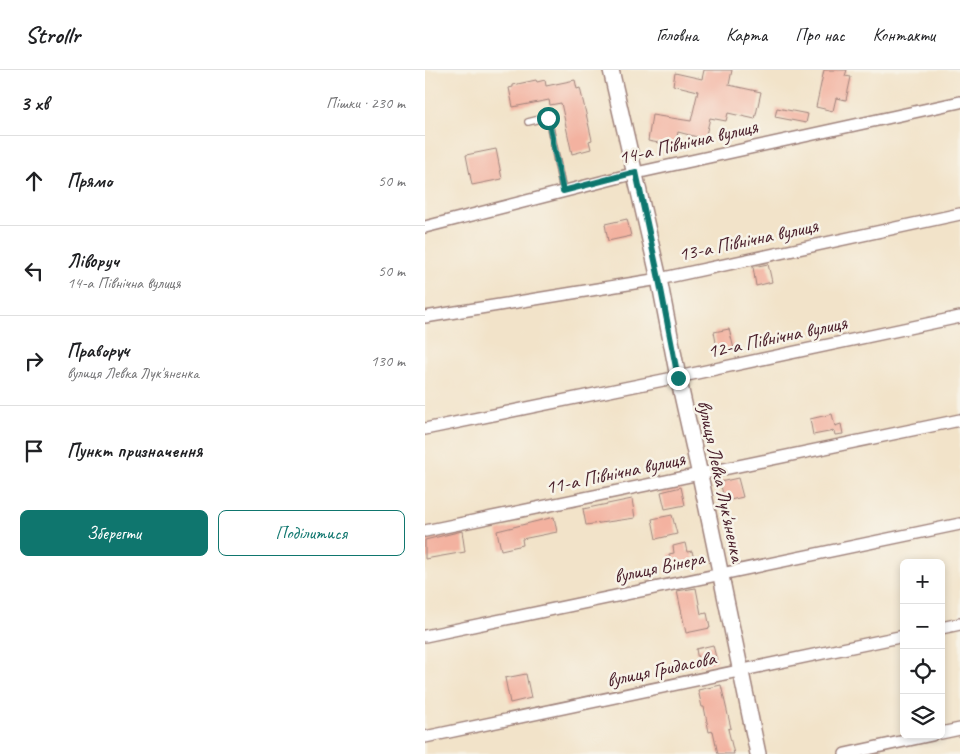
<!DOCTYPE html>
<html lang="uk">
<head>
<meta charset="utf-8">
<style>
  :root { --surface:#fff; --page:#f6f6f6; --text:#202124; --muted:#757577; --line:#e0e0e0; --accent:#0f766e }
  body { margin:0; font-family:Caveat,sans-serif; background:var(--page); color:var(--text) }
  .controls { position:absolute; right:15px; bottom:15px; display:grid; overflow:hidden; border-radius:8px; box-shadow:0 2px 8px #0003 }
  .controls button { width:45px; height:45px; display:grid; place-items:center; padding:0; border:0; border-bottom:1px solid var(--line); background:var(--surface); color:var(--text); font:25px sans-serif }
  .stop { position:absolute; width:15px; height:15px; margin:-11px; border:4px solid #0f766e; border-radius:50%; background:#fff }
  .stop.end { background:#0f766e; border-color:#fff; box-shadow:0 1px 5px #0008 }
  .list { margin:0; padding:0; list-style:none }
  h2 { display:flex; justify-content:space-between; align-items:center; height:65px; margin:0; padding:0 20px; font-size:21px }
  h2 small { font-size:16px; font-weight:400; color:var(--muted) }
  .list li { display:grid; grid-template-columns:32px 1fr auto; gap:15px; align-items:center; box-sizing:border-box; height:90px; padding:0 20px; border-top:1px solid var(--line) }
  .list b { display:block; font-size:19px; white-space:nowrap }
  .list p { margin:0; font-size:16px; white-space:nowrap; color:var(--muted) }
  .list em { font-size:16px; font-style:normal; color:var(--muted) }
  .actions { display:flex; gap:10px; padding:15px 20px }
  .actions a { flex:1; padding:11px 0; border:1px solid var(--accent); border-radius:8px; text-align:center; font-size:18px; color:var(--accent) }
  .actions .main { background:var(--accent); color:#fff }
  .icon { flex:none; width:28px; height:28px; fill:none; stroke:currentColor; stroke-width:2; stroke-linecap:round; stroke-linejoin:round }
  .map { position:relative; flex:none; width:535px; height:684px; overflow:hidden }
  header { display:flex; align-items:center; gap:30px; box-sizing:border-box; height:70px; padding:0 25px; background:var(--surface); border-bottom:1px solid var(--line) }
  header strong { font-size:24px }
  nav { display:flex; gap:28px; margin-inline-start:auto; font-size:18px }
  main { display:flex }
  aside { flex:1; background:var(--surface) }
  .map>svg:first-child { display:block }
  .building { fill:#f3b2a0 }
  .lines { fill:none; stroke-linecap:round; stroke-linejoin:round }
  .lane-casing { stroke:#9e817a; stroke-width:8 }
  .street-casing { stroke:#9e817a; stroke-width:14 }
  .secondary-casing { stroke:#9e817a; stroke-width:18 }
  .lane { stroke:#fff; stroke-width:5.5 }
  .street { stroke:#fff; stroke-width:11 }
  .secondary { stroke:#fff; stroke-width:15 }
  .route { stroke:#0f766e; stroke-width:6 }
  .labels { text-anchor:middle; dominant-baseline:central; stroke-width:5; stroke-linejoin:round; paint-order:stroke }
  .street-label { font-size:20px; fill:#4a1f2b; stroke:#f7f3e8 }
</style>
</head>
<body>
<header>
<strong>Strollr</strong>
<nav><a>Головна</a><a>Карта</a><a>Про нас</a><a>Контакти</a></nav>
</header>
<main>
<aside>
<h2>3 хв<small>Пішки · 230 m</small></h2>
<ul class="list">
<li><svg class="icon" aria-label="ahead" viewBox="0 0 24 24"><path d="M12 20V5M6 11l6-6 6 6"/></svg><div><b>Прямо</b></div><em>50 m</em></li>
<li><svg class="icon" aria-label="left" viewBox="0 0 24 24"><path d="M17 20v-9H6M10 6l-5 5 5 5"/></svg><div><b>Ліворуч</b><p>14-а Північна вулиця</p></div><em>50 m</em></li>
<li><svg class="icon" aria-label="right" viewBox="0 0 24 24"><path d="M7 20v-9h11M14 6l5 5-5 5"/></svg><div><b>Праворуч</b><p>вулиця Левка Лук'яненка</p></div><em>130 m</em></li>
<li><svg class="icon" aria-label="arrive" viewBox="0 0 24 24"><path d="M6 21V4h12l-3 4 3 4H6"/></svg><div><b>Пункт призначення</b></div></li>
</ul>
<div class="actions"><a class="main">Зберегти</a><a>Поділитися</a></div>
</aside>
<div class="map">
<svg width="535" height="684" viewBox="0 0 535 684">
  <rect width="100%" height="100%" fill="#f7f3e8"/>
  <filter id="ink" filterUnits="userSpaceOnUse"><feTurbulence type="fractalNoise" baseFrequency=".02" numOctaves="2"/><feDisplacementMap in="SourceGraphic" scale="10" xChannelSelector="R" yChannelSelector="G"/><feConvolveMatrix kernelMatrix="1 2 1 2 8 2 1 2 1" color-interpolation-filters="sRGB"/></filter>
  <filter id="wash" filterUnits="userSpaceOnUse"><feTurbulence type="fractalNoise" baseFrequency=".0096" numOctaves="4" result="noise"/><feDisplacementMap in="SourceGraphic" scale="20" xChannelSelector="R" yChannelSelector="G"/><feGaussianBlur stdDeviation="1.12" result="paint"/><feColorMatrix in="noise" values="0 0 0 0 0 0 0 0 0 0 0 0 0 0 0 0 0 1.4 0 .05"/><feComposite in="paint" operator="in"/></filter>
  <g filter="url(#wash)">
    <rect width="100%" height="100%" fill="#f2e3c9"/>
    <g id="blocks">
      <path class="building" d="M 279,0 L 307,0 L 304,15 L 336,22 L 330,49 L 303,43 L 301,51 L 285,48 L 280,69 L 253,62 L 250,76 L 223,71 L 227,45 L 266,51 L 273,21 L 248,15 L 250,3 L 277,9 Z
        M 399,0 L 422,0 L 420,6 L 426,7 L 421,30 L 411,28 L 408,41 L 391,37 Z
        M 111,10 L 112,12 L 120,10 L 121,16 L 150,10 L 152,19 L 155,18 L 162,48 L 167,70 L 164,71 L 166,79 L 147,84 L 136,33 L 125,35 L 124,30 L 88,37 L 84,18 L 88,17 L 88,15 Z
        M 352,38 L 383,44 L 381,53 L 350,47 Z
        M 71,79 L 77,109 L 47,115 L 41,85 Z
        M 202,149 L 206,166 L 183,171 L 180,154 Z
        M 343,194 L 347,212 L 331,216 L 328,197 Z
        M 304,259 L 309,279 L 293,283 L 289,262 Z
        M 407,344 L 410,356 L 416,354 L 418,364 L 410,365 L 409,361 L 388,365 L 385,349 Z
        M 313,408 L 318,427 L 301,431 L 300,423 L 298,424 L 295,412 Z
        M 256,417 L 260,435 L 240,439 L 236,422 Z
        M 207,429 L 210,448 L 161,455 L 158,439 Z
        M 247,445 L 252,464 L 231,469 L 227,449 Z
        M 129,447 L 132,462 L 97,469 L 98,475 L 76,480 L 72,461 Z
        M 37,461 L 40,482 L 0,489 L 0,470 Z
        M 260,473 L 262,482 L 267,481 L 270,494 L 246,498 L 244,484 L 249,483 L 248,476 Z
        M 271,518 L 276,544 L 282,543 L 285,558 L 261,563 L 252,521 Z
        M 288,575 L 292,592 L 274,596 L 271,579 Z
        M 101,604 L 106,628 L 85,633 L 80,608 Z
        M 296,615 L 306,658 L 303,659 L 309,684 L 293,684 L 288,661 L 284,662 L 279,637 L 277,637 L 273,620 Z"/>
    </g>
  </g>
  <g filter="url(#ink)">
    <use href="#blocks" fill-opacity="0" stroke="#9e817a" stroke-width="1"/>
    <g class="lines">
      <g class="lane-casing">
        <path id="lane" d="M 103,52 L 123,47 L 138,121"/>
      </g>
      <g class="street-casing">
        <path id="street" d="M 0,157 L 211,103 L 535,32
          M 0,247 L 234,209 L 535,144
          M 0,359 L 253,307 L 535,247
          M 0,461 L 535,350
          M 516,558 L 535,554
          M 0,566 L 535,454
          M 516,663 L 535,659
          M 0,667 L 479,566
          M 420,684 L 507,665"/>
      </g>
      <g class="secondary-casing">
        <path id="secondary" d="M 186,0 L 234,209 L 253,307 L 275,405 L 333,684"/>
      </g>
      <use href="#lane" class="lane"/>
      <use href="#street" class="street"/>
      <use href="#secondary" class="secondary"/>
    </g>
  </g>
  <g class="lines" filter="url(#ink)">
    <path class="route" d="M 123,48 L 138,121 L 211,102 L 234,209 L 253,308"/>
  </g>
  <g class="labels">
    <g class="street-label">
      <text transform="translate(263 72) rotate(-13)">14-а Північна вулиця</text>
      <text transform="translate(323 170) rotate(-12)">13-а Північна вулиця</text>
      <text transform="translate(352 267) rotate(-12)">12-а Північна вулиця</text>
      <text transform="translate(190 403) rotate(-12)">11-а Північна вулиця</text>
      <text transform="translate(296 411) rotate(78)">вулиця Левка Лук'яненка</text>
      <text transform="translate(234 497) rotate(-12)">вулиця Вінера</text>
      <text transform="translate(236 599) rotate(-12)">вулиця Гридасова</text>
    </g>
  </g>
</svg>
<div class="controls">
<button>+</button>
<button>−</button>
<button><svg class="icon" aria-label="locate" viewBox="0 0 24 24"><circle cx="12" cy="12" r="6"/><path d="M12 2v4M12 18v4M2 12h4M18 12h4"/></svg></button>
<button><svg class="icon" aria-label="layers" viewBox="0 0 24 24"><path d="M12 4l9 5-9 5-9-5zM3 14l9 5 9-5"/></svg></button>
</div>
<div class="stop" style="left:123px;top:48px"></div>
<div class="stop end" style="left:253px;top:308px"></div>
</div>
</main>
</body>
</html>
